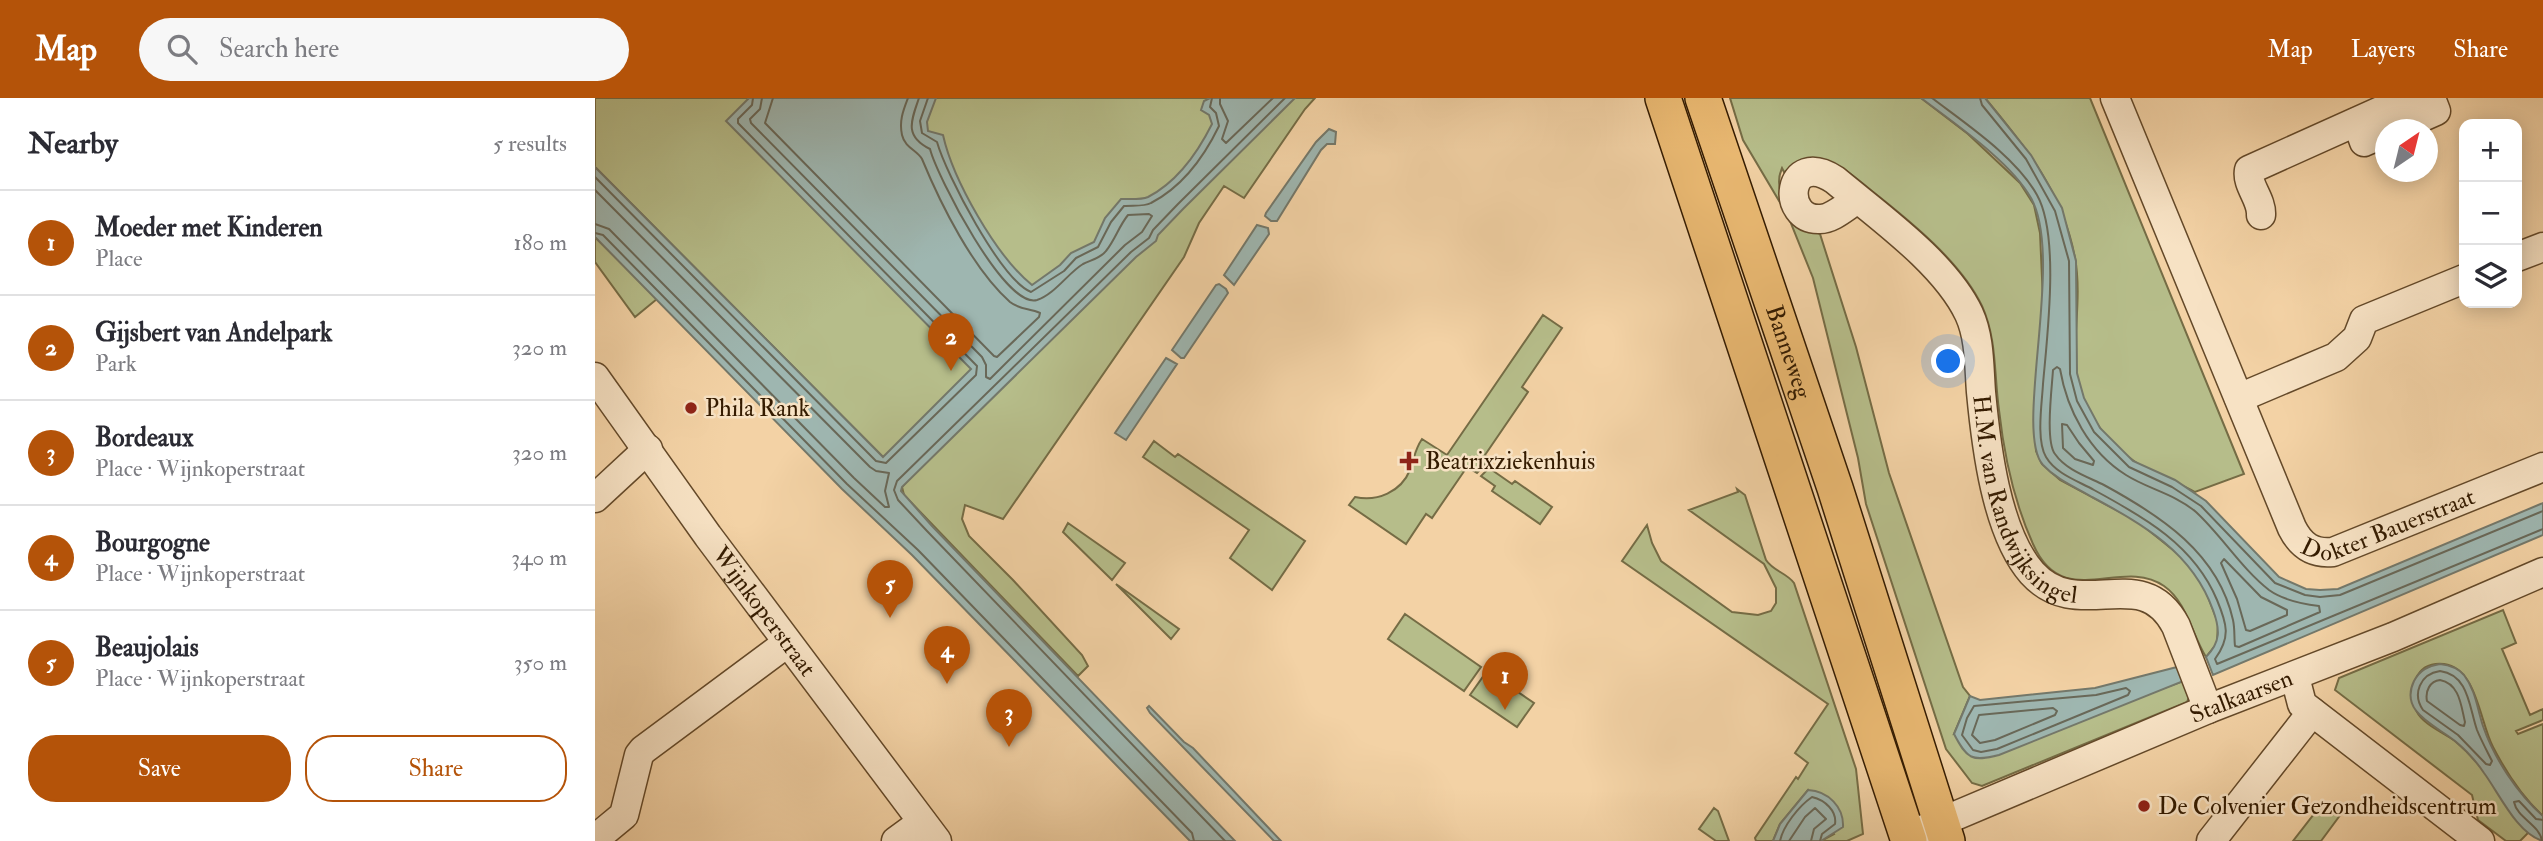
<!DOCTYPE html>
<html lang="en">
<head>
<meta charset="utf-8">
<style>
  :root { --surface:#fff; --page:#f7f7f7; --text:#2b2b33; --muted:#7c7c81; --line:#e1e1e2; --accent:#b45309 }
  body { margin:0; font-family:"IM FELL Double Pica",serif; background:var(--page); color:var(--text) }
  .controls { position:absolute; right:21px; top:21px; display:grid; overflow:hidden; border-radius:14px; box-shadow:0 4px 18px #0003 }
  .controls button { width:63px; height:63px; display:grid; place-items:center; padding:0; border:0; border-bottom:2px solid var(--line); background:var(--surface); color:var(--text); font:35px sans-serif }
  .compass { position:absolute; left:1780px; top:21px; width:63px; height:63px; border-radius:50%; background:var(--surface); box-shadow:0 4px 18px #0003; rotate:35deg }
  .you { position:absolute; left:1354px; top:264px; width:24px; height:24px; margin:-18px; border:5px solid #fff; border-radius:50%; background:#1a73e8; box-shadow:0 0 0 10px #1a73e833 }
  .badge { display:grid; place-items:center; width:46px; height:46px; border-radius:50%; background:var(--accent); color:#fff; font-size:23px; font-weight:700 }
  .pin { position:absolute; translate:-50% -58px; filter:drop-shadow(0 2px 4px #0008) }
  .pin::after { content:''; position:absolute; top:37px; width:24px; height:21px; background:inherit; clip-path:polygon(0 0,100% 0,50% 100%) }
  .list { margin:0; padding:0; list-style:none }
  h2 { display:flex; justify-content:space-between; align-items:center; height:91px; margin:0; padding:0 28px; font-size:30px }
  h2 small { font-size:23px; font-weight:400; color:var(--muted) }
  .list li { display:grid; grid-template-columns:46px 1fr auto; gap:21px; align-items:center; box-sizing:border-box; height:105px; padding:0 28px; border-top:2px solid var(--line) }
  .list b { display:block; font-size:26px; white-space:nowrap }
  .list p { margin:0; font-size:23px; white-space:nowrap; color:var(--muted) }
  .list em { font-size:23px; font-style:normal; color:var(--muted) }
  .actions { display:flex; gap:14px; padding:21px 28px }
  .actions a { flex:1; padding:16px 0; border:2px solid var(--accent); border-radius:28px; text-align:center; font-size:24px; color:var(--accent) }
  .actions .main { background:var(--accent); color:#fff }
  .icon { flex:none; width:38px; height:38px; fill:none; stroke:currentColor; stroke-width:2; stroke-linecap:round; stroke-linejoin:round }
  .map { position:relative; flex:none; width:1948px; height:743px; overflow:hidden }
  header { display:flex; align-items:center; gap:42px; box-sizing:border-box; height:98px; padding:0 35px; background:var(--accent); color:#fff }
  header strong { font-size:33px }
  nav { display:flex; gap:38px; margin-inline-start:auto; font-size:24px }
  .search { width:490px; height:63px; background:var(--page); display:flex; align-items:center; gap:18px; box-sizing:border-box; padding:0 24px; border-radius:38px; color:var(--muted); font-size:26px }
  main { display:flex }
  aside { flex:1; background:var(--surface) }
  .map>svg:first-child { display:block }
  .green { fill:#b6bd8a; stroke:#756c45; stroke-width:2 }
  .water { fill:#9eb6b0; stroke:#74786a; stroke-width:2 }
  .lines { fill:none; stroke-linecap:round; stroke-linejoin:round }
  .shore { stroke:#696858; stroke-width:2 }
  .minor-casing { stroke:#644929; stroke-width:31 }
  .major-casing { stroke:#341b00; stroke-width:38 }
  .minor { stroke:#f7e2c4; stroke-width:28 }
  .major { stroke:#eab972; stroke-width:35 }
  .poi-dot { fill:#8f2418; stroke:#f7e2c4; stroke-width:2.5 }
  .labels { text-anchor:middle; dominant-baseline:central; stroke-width:5; stroke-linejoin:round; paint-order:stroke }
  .street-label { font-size:24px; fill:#341b00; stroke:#f7e2c4 }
  .poi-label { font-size:24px; fill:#341b00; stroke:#f7e2c4; text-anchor:start }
</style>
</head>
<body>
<header>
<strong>Map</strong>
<div class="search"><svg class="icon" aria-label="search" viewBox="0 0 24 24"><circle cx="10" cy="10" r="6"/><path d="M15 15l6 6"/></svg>Search here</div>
<nav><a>Map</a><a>Layers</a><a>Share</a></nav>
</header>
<main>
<aside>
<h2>Nearby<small>5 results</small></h2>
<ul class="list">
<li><span class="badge">1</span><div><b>Moeder met Kinderen</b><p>Place</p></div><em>180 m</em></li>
<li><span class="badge">2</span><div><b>Gijsbert van Andelpark</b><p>Park</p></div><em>320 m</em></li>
<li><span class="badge">3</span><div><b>Bordeaux</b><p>Place · Wijnkoperstraat</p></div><em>320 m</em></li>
<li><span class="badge">4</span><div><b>Bourgogne</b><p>Place · Wijnkoperstraat</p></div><em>340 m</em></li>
<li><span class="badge">5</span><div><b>Beaujolais</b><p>Place · Wijnkoperstraat</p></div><em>350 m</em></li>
</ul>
<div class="actions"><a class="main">Save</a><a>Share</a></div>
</aside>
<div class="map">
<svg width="1948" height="743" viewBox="0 0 1948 743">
  <rect width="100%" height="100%" fill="#f3d2a5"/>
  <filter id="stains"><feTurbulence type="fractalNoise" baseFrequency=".00286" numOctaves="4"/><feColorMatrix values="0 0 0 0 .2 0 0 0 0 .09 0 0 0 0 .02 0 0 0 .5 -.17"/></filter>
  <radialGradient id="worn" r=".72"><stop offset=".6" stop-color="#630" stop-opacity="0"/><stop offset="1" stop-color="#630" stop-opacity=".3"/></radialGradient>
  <path class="green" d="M 0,0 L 720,0 L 710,11 L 649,100 L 629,88 L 604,125 L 589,159 L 408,421 L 370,407 L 367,421 L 374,438 L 418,482 L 487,557 L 493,568 L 483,578 L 309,397 L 307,389 L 312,383 L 0,69 Z
    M 1135,0 L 1326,0 L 1373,36 L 1425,85 L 1439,107 L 1445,135 L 1448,202 L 1439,316 L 1441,353 L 1447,366 L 1465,382 L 1542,423 L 1583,456 L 1597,470 L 1611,494 L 1623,525 L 1622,545 L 1611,559 C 1597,537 1592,504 1569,488 C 1526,458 1468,515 1438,446 C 1419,404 1409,357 1404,312 C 1399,277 1402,241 1387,208 C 1366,164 1315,123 1277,93 C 1244,67 1230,50 1189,74 L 1187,70 C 1175,97 1203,125 1225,136 L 1261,249 L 1294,375 L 1368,589 L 1375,598 L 1359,636 L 1547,598 L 1591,582 L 1594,599 L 1592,604 L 1387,688 L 1377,685 L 1351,651 L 1271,406 L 1263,360 L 1218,180 L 1193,118 L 1148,42 Z
    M 1390,0 L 1495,0 L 1649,376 L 1600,394 C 1581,383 1557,376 1539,363 C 1507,342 1480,300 1480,261 C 1480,227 1486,193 1480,160 C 1468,95 1431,49 1390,0 Z
    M 0,139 L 62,201 L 40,219 L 0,164 Z
    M 948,217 L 967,230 L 927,289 L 933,294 L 890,357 L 895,361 L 882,375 L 872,369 L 837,420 L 831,416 L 811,446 L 754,407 L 760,399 C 782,404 806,394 815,372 C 820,359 819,353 827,341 L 852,357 Z
    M 559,343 L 580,359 L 583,356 L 710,443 L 677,492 L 635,460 L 654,432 L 548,359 Z
    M 894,370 L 917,386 L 920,383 L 957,409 L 945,426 L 897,393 L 900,388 L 886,378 Z
    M 1142,391 L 1150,397 L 1171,462 C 1178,473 1192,475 1199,485 L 1261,671 L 1268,736 L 1252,743 L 1226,743 L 1239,736 L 1213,692 L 1185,726 L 1178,743 L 1161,743 L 1160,740 L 1201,679 L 1203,681 L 1213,665 L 1200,655 L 1233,606 L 1027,463 L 1052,427 L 1057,445 L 1066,463 L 1137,514 L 1163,517 L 1176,513 L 1181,505 L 1181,490 L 1169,466 L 1094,412 L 1143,394 Z
    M 473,425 L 530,465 L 517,482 L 468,434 Z
    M 521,486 L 584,531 L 576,541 Z
    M 1908,512 L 1921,545 L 1907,551 L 1935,617 L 1948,611 L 1948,622 L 1921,633 L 1923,636 L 1948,626 L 1948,718 C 1927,699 1911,674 1898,649 C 1885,625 1882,570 1849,566 C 1820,563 1812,592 1822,614 C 1828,626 1849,635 1860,643 C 1889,667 1911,704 1934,734 L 1925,743 L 1911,743 L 1883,722 L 1877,697 L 1740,592 L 1744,580 Z
    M 810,516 L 886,569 L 869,593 L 793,541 Z
    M 892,573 L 939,605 L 922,629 L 875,597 Z
    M 1734,706 L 1746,716 L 1726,743 L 1698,743 L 1726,707 Z
    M 1119,710 L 1123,713 L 1134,743 L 1121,743 L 1104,731 Z"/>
  <path class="water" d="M 154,0 L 341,0 L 332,24 L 333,33 L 348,37 C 358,82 401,158 437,187 L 465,167 L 476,155 L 499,144 L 510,120 L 526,101 C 534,101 546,102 553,99 C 582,84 603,54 617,26 L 614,17 L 606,12 L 609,3 L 615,0 L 700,0 L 588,111 L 563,137 L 561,143 L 541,159 L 307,389 L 306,393 L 337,428 L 640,743 L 595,743 L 317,457 L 247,391 L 0,139 L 0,69 L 288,359 L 376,271 L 131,23 Z
    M 1326,0 L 1390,0 L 1436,57 L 1467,110 L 1481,163 L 1482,275 L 1489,300 L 1505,330 L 1538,363 L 1580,382 L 1611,403 L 1684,479 L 1711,491 L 1725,492 L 1743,491 L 1948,405 L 1948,437 L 1618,577 L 1611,559 C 1626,544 1625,531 1618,512 C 1597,454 1549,427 1497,399 C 1480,389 1462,382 1448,367 C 1418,333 1470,161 1436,100 C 1415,63 1360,26 1326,0 Z
    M 734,31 L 741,34 L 740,46 L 732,46 L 726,52 L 682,123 L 676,123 L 670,118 L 671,115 L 721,44 Z
    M 662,127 L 673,130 L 674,136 L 639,187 L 629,177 Z
    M 624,186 L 631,191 L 633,195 L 589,260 L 586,260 L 577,252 L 621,187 Z
    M 571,260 L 582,266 L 531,342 L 520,335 Z
    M 1845,566 C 1854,567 1863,570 1869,577 C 1881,593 1882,610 1888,628 C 1899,660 1922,695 1948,718 L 1948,743 C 1922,736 1904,695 1889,675 C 1881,663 1871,652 1860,643 C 1840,627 1804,614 1819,583 C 1825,572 1833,568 1845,566 Z
    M 1586,568 L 1591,582 L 1404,657 C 1377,664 1372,661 1359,636 L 1375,598 L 1385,602 L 1500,590 Z
    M 554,608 L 589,644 L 598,650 L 686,743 L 679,743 L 555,615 L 552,610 Z
    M 1213,692 C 1233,693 1249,709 1248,729 L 1226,743 L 1178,743 L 1185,726 Z"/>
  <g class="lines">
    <path class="shore" d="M 167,0 L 165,11 L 155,21 L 156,25 L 387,259 L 391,267 L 391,279 L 395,281 L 530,147 L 547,134 L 557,118 L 554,116 L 533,117 C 524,128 520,142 511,153 C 506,160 496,162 488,166 C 473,175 460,196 442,202 C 410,211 342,78 335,51 C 309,38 316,23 324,0
      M 178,0 L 170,25 L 399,258 L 402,259 L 444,219 L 445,215 C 435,210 425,212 415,204 C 378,171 346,107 327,61 C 322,52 310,50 307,37 C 304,23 308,13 313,0
      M 333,0 L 325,23 L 327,35 L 342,44 C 351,76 406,182 436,194 L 469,173 L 481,160 L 503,149 L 516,124 L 529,108 C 537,107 549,109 556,105 C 587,89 609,59 624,28 L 621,15 L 615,9 L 617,0
      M 625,0 L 625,6 L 633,23 L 627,41 L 631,45 L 678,0
      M 1337,0 C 1371,26 1421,59 1442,97 C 1465,138 1452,239 1448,286 C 1447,305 1441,342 1451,359 C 1461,376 1483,383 1499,392 C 1549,419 1599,447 1622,502 C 1632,526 1636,539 1620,561 L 1622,566 L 1948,431
      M 1385,0 L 1387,7 L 1431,61 L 1460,113 L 1474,163 L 1475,276 L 1482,303 L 1499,334 L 1534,369 L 1577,389 L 1606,408 L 1680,485 L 1710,497 L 1725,499 L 1745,497 L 1948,413
      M 0,79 L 281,363 L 291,365 L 381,277 L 382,268 L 143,25 L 143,21 L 157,7 L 158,0
      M 0,92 L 275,369 L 281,373 L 294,375 L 290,393 L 294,409 L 290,409 L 259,380 L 14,131 L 0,126
      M 0,135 L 8,137 L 252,386 L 323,452 L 597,735 L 599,743
      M 1462,269 L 1465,271 C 1472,312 1494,354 1531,377 C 1553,391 1580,396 1601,414 C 1627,438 1646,470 1674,492 C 1688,502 1707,506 1724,508 L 1725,514 L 1644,549 L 1640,548 C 1639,540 1640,531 1638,522 C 1623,455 1566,418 1509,387 C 1493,379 1471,372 1460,356 C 1450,343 1457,289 1458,272 Z
      M 1467,326 L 1472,327 L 1484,345 L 1499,363 L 1498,367 L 1480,361 L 1468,350 Z
      M 1629,461 L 1666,499 L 1692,512 L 1692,517 L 1655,533 L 1651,532 L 1642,501 L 1626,465 Z
      M 1845,573 C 1874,577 1874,609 1882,632 C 1886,642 1892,653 1897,663 L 1895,667 L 1891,666 L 1863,637 L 1828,612 C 1817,596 1825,576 1845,573 Z
      M 1845,582 C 1865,586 1866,608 1870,624 L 1869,628 L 1865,627 L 1832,603 C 1830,593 1835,583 1845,582 Z
      M 1531,590 L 1535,593 L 1533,597 L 1402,651 L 1386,654 L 1378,652 L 1367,637 L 1372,620 L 1379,608 L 1501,597 Z
      M 1458,610 L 1462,613 L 1460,617 L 1400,642 L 1385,645 L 1377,637 L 1384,617 Z
      M 630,743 L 332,433 L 303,402 L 299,392 L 302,383 L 536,154 L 554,140 L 558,132 L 583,106 L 690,0
      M 1185,743 C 1188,728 1204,708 1217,699 C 1230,702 1242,713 1240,726 L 1227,736 L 1225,743
      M 1194,743 L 1210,719 L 1220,710 L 1231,721 L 1219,731 L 1216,743
      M 1947,743 C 1945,727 1922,720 1919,704 L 1924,703 L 1941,721 L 1948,722"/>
    <g class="minor-casing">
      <g id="minor">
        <path id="s1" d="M 1520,0 L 1697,430 C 1706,448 1718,456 1738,454 L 1948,369"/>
        <path d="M 1762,24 L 1769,44 L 1790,35"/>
        <path d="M 1798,32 L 1841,13 L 1836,0"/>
        <path id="s2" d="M 1263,101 C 1252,107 1238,121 1225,121 C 1185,123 1191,50 1240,82 C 1283,118 1350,165 1374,216 C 1385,240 1384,268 1386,294 C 1391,347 1401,434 1437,475 C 1484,527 1547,462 1581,528 L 1613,611"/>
        <path d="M 1666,117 C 1667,101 1651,87 1654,72 L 1814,0"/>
        <path d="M 1922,159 L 1948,149"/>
        <path id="s3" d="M 0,279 L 113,438 L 342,743"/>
        <path d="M 1644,300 L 1741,259 L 1762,240 L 1769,222 L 1869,181"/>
        <path d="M 0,400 L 53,351"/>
        <path d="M 1700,579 L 1707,606 L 1885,743"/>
        <path id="s4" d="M 1327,732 L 1613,611 L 1798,539 L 1948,474"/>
        <path d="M 0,741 L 29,717 L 44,657 L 48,652 L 192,545"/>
        <path d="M 301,743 L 327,724"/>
        <path d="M 1616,743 L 1717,614"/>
      </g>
    </g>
    <g class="major-casing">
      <g id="major">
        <path d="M 1068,0 L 1314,743"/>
        <path id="s5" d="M 1108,0 L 1240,390 L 1352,743"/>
      </g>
    </g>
    <use href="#minor" class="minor"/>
    <use href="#major" class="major"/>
  </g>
  <g class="poi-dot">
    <circle cx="96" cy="310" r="7"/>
    <path d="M810.5 352.5h7v7h7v7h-7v7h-7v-7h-7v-7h7z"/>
    <circle cx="1549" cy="708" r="7"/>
  </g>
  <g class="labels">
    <g class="street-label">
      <text stroke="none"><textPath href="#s5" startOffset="268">Banneweg</textPath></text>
      <text stroke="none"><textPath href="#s2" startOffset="534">H.M. van Randwijksingel</textPath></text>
      <text stroke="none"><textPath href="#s1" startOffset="576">Dokter Bauerstraat</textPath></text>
      <text stroke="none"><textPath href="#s3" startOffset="289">Wijnkoperstraat</textPath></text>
      <text stroke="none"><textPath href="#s4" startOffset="346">Stalkaarsen</textPath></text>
    </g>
    <g class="poi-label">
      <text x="110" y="310">Phila Rank</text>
      <text x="830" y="363">Beatrixziekenhuis</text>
      <text x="1563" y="708">De Colvenier Gezondheidscentrum</text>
    </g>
  </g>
  <rect width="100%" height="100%" filter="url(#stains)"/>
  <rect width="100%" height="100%" fill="url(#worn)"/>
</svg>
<div class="controls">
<button>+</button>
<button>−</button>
<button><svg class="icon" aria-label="layers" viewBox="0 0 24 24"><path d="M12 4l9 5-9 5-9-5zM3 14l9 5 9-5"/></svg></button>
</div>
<svg class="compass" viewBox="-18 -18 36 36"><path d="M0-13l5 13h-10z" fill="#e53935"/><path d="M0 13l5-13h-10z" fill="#7c7c81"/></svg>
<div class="you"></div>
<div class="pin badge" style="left:910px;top:612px">1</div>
<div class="pin badge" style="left:356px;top:273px">2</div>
<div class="pin badge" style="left:414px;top:649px">3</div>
<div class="pin badge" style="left:352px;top:586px">4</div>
<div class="pin badge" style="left:295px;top:520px">5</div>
</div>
</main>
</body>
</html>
